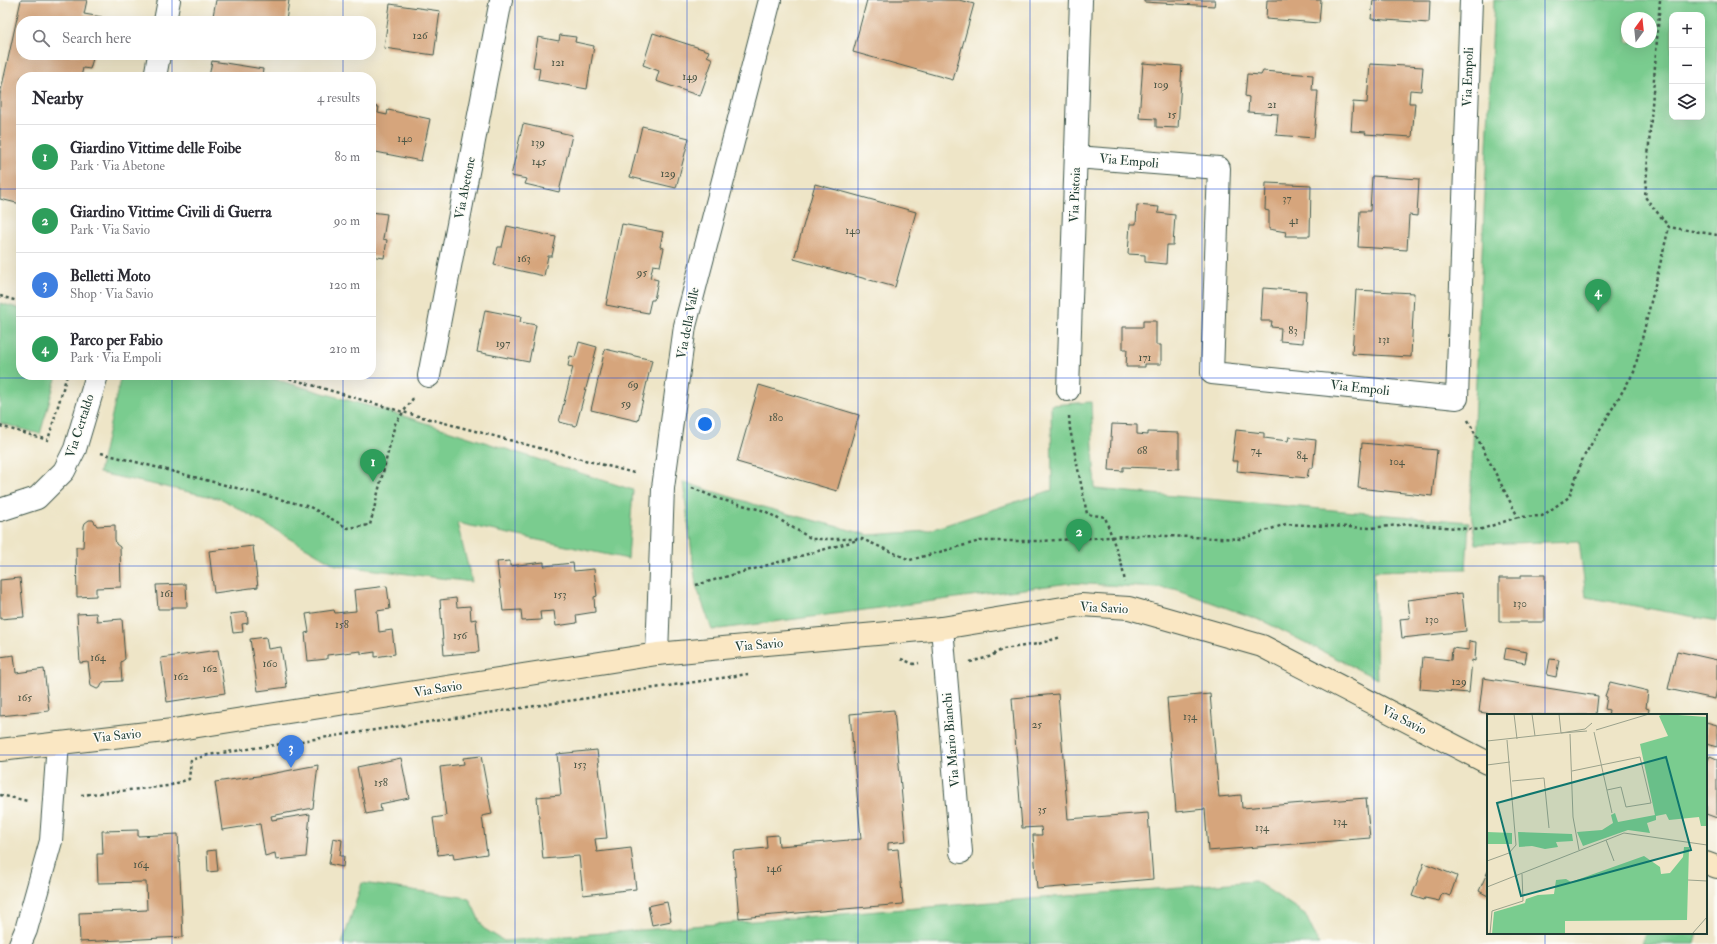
<!DOCTYPE html>
<html lang="en">
<head>
<meta charset="utf-8">
<style>
  :root { --surface:#fff; --page:#f2f2f3; --text:#2b2b33; --muted:#7c7c81; --line:#e1e1e2; --accent:#d1495b }
  body { margin:0; font-family:"IM FELL Double Pica",serif; background:var(--page); color:var(--text) }
  .controls { position:absolute; right:12px; top:12px; display:grid; overflow:hidden; border-radius:8px; box-shadow:0 4px 16px #0002 }
  .controls button { width:36px; height:36px; display:grid; place-items:center; padding:0; border:0; border-bottom:1px solid var(--line); background:var(--surface); color:var(--text); font:20px sans-serif }
  .compass { position:absolute; left:1621px; top:12px; width:36px; height:36px; border-radius:50%; background:var(--surface); box-shadow:0 4px 16px #0002; rotate:15deg }
  .you { position:absolute; left:705px; top:424px; width:14px; height:14px; margin:-10px; border:3px solid #fff; border-radius:50%; background:#1a73e8; box-shadow:0 0 0 6px #1a73e833 }
  .badge { display:grid; place-items:center; width:26px; height:26px; border-radius:50%; background:var(--accent); color:#fff; font-size:13px; font-weight:700 }
  .pin { position:absolute; translate:-50% -33px; filter:drop-shadow(0 1px 2px #0008) }
  .pin::after { content:''; position:absolute; top:21px; width:14px; height:12px; background:inherit; clip-path:polygon(0 0,100% 0,50% 100%) }
  .list { margin:0; padding:0; list-style:none }
  h2 { display:flex; justify-content:space-between; align-items:center; height:52px; margin:0; padding:0 16px; font-size:17px }
  h2 small { font-size:13px; font-weight:400; color:var(--muted) }
  .list li { display:grid; grid-template-columns:26px 1fr auto; gap:12px; align-items:center; box-sizing:border-box; height:64px; padding:0 16px; border-top:1px solid var(--line) }
  .list b { display:block; font-size:15px; white-space:nowrap }
  .list p { margin:0; font-size:13px; white-space:nowrap; color:var(--muted) }
  .list em { font-size:13px; font-style:normal; color:var(--muted) }
  .icon { flex:none; width:22px; height:22px; fill:none; stroke:currentColor; stroke-width:2; stroke-linecap:round; stroke-linejoin:round }
  .map { position:relative; flex:none; width:1717px; height:944px; overflow:hidden }
  .search { position:absolute; background:var(--surface); box-shadow:0 4px 16px #0002; left:16px; top:16px; width:360px; height:44px; display:flex; align-items:center; gap:10px; box-sizing:border-box; padding:0 14px; border-radius:16px; color:var(--muted); font-size:15px }
  .panel { position:absolute; background:var(--surface); box-shadow:0 4px 16px #0002; left:16px; top:72px; width:360px; height:308px; border-radius:16px }
  .map>svg:first-child { display:block }
  .green { fill:#7acc8f; stroke:#4c8462; fill-rule:evenodd }
  .building { fill:#d6a57b }
  .lines { fill:none; stroke-linecap:round; stroke-linejoin:round }
  .street-casing { stroke:#3e564a; stroke-width:24 }
  .secondary-casing { stroke:#3e564a; stroke-width:24 }
  .path { stroke:#3e564a; stroke-width:2.5; stroke-dasharray:3 3; stroke-linecap:butt }
  .street { stroke:#fff; stroke-width:22 }
  .secondary { stroke:#fae7c3; stroke-width:22 }
  .grid { fill:none; stroke:#1d4ed8; stroke-width:1; stroke-opacity:0.55 }
  .labels { text-anchor:middle; dominant-baseline:central; stroke-width:3; stroke-linejoin:round; paint-order:stroke }
  .number-label { font-size:11px; fill:#4d5746 }
  .street-label { font-size:13px; fill:#1f3d34; stroke:#fdfcf7 }
  .inset-road { fill:none; stroke:#9ba28c; stroke-width:1 }
  .view { fill:#0f766e; fill-opacity:0.15; stroke:#0f766e; stroke-width:2 }
  .inset-edge { fill:none; stroke:#1f3d34; stroke-width:2 }
</style>
</head>
<body>
<div class="map">
<svg width="1717" height="944" viewBox="0 0 1717 944">
  <rect width="100%" height="100%" fill="#fdfcf7"/>
  <filter id="ink" filterUnits="userSpaceOnUse"><feTurbulence type="fractalNoise" baseFrequency=".025" numOctaves="2"/><feDisplacementMap in="SourceGraphic" scale="8" xChannelSelector="R" yChannelSelector="G"/><feConvolveMatrix kernelMatrix="1 2 1 2 8 2 1 2 1" color-interpolation-filters="sRGB"/></filter>
  <filter id="wash" filterUnits="userSpaceOnUse"><feTurbulence type="fractalNoise" baseFrequency=".012" numOctaves="4" result="noise"/><feDisplacementMap in="SourceGraphic" scale="16" xChannelSelector="R" yChannelSelector="G"/><feGaussianBlur stdDeviation="0.9" result="paint"/><feColorMatrix in="noise" values="0 0 0 0 0 0 0 0 0 0 0 0 0 0 0 0 0 1.4 0 .05"/><feComposite in="paint" operator="in"/></filter>
  <g filter="url(#wash)">
    <rect width="100%" height="100%" fill="#eee5c7"/>
    <path class="green" d="M 1494,0 L 1717,0 L 1717,621 L 1586,597 L 1579,541 L 1476,544 L 1470,507 ZM 1672,15 L 1702,15 L 1702,117 L 1672,117 ZM 1627,18 L 1651,18 L 1651,42 L 1627,42 Z
      M 0,303 L 21,309 L 21,375 L 57,375 L 40,434 L 0,423 Z
      M 121,375 L 260,375 L 407,417 L 633,490 L 628,559 L 457,523 L 472,582 L 336,565 L 222,499 L 99,473 Z
      M 1091,402 L 1095,489 L 1469,522 L 1466,569 L 1374,571 L 1377,679 L 1265,622 L 1175,589 L 1070,583 L 712,630 L 696,585 L 683,482 L 763,507 L 869,535 L 927,531 L 1052,490 L 1051,405 Z
      M 1255,881 L 1305,914 L 1319,944 L 342,944 L 362,883 L 469,898 L 483,928 L 504,941 Z
      M 1645,933 L 1698,933 L 1695,944 L 1641,944 Z"/>
    <g id="blocks">
      <path class="building" d="M 21,0 L 87,0 L 84,14 L 102,17 L 101,21 L 21,21 L 21,55 L 94,55 L 90,69 L 83,68 L 81,77 L 21,77 L 21,204 L 0,199 L 0,95 Z
        M 216,0 L 289,0 L 286,21 L 244,21 L 213,16 Z
        M 867,0 L 959,0 L 974,4 L 953,80 L 853,52 Z
        M 1144,0 L 1215,0 L 1214,6 L 1144,2 Z
        M 1267,0 L 1321,0 L 1319,23 L 1266,19 Z
        M 1373,0 L 1430,0 L 1429,23 L 1371,19 Z
        M 390,4 L 440,11 L 434,55 L 384,48 Z
        M 653,33 L 709,51 L 707,56 L 713,59 L 700,96 L 656,81 L 659,71 L 643,65 Z
        M 560,35 L 576,37 L 575,42 L 594,46 L 587,89 L 538,80 L 540,68 L 533,67 L 538,37 L 559,41 Z
        M 212,61 L 263,69 L 262,77 L 209,77 Z
        M 1143,63 L 1182,66 L 1178,128 L 1156,127 L 1156,119 L 1139,118 Z
        M 1370,64 L 1423,67 L 1421,91 L 1410,90 L 1409,103 L 1415,103 L 1412,137 L 1365,134 L 1366,132 L 1351,131 L 1353,102 L 1367,103 Z
        M 1263,71 L 1313,75 L 1312,91 L 1318,91 L 1314,138 L 1276,135 L 1278,114 L 1248,112 L 1249,97 L 1245,96 L 1247,74 L 1261,75 Z
        M 371,106 L 379,107 L 378,113 L 387,115 L 388,110 L 430,119 L 421,161 L 371,151 Z
        M 523,124 L 572,135 L 559,192 L 525,184 L 527,179 L 511,176 Z
        M 642,126 L 689,138 L 676,188 L 630,177 Z
        M 1372,176 L 1419,179 L 1417,216 L 1409,215 L 1407,250 L 1358,247 L 1360,211 L 1370,211 Z
        M 1266,183 L 1311,185 L 1310,236 L 1285,236 L 1286,232 L 1269,229 L 1269,211 L 1265,210 Z
        M 815,184 L 916,212 L 895,287 L 794,259 Z
        M 1137,205 L 1159,207 L 1158,213 L 1175,215 L 1173,245 L 1167,245 L 1166,264 L 1145,262 L 1145,255 L 1128,254 L 1130,224 L 1136,224 Z
        M 371,212 L 387,214 L 383,239 L 387,240 L 384,258 L 371,256 Z
        M 622,224 L 663,232 L 660,247 L 664,248 L 660,266 L 653,265 L 650,278 L 658,280 L 654,300 L 651,300 L 648,313 L 606,305 Z
        M 507,226 L 556,237 L 552,256 L 548,256 L 544,276 L 494,265 L 498,247 L 502,247 Z
        M 1263,288 L 1306,291 L 1303,343 L 1280,341 L 1281,328 L 1271,327 L 1272,321 L 1261,321 Z
        M 1356,290 L 1414,293 L 1411,357 L 1352,354 Z
        M 485,310 L 521,317 L 520,322 L 536,325 L 529,362 L 477,352 Z
        M 1143,321 L 1156,321 L 1156,345 L 1161,345 L 1161,364 L 1145,364 L 1145,367 L 1126,367 L 1127,349 L 1123,349 L 1123,327 L 1143,327 Z
        M 579,342 L 597,347 L 576,426 L 559,422 L 573,367 L 568,366 L 570,356 L 575,357 Z
        M 605,349 L 652,360 L 638,421 L 591,410 Z
        M 759,385 L 859,415 L 837,491 L 737,462 Z
        M 1112,424 L 1137,425 L 1137,434 L 1148,435 L 1148,432 L 1179,433 L 1179,469 L 1123,467 L 1123,471 L 1109,470 Z
        M 1236,430 L 1264,433 L 1264,438 L 1288,441 L 1289,437 L 1316,440 L 1313,468 L 1309,468 L 1307,478 L 1237,471 L 1238,461 L 1232,461 Z
        M 1362,443 L 1437,450 L 1432,496 L 1358,488 Z
        M 89,520 L 93,520 L 97,526 L 115,525 L 115,539 L 116,544 L 120,547 L 121,587 L 96,588 L 96,596 L 77,597 L 76,547 L 83,547 L 84,526 L 85,523 Z
        M 253,546 L 258,587 L 214,593 L 209,551 Z
        M 510,561 L 510,566 L 544,562 L 544,566 L 573,563 L 574,571 L 594,569 L 597,596 L 594,597 L 595,612 L 576,615 L 577,623 L 556,626 L 554,611 L 540,612 L 541,620 L 522,621 L 521,610 L 503,611 L 497,562 Z
        M 1521,575 L 1545,575 L 1545,622 L 1499,622 L 1499,578 L 1521,578 Z
        M 20,578 L 24,617 L 0,619 L 0,580 Z
        M 186,584 L 187,607 L 172,607 L 172,609 L 158,609 L 156,585 Z
        M 387,586 L 390,609 L 377,611 L 379,632 L 392,630 L 395,654 L 375,657 L 375,652 L 361,654 L 361,651 L 327,655 L 327,659 L 308,661 L 305,633 L 309,632 L 306,614 L 334,610 L 335,613 L 356,611 L 354,590 Z
        M 1462,593 L 1466,631 L 1402,638 L 1400,619 L 1410,618 L 1408,600 Z
        M 456,598 L 457,607 L 470,606 L 471,620 L 476,619 L 479,652 L 444,655 L 440,600 Z
        M 247,612 L 248,623 L 242,624 L 243,632 L 233,633 L 230,614 Z
        M 96,613 L 97,621 L 122,619 L 125,659 L 121,662 L 121,667 L 122,681 L 103,682 L 100,688 L 97,689 L 91,686 L 88,662 L 80,663 L 77,614 Z
        M 266,637 L 268,649 L 281,647 L 287,687 L 258,691 L 250,639 Z
        M 1469,641 L 1476,642 L 1475,661 L 1472,660 L 1469,693 L 1420,689 L 1423,657 L 1451,660 L 1452,648 L 1469,650 Z
        M 1506,648 L 1527,652 L 1525,663 L 1504,659 Z
        M 218,650 L 225,693 L 167,702 L 161,658 Z
        M 1677,651 L 1717,660 L 1717,689 L 1715,699 L 1668,689 Z
        M 14,655 L 16,673 L 44,669 L 49,711 L 0,716 L 0,657 Z
        M 1550,659 L 1559,660 L 1556,677 L 1547,675 Z
        M 1483,678 L 1598,696 L 1596,715 L 1499,715 L 1479,712 Z
        M 1610,682 L 1648,691 L 1646,708 L 1649,709 L 1648,715 L 1608,715 L 1609,710 L 1605,709 L 1607,697 L 1605,696 Z
        M 1058,694 L 1068,819 L 1148,813 L 1153,879 L 1037,889 L 1033,835 L 1042,835 L 1041,827 L 1022,828 L 1012,698 Z
        M 1210,694 L 1219,797 L 1241,795 L 1242,808 L 1366,798 L 1370,838 L 1208,851 L 1205,809 L 1176,812 L 1167,698 Z
        M 894,710 L 906,841 L 888,843 L 888,850 L 898,849 L 903,904 L 739,918 L 733,851 L 767,848 L 766,836 L 778,835 L 779,846 L 861,839 L 850,714 Z
        M 1706,722 L 1717,725 L 1717,747 L 1706,744 Z
        M 597,750 L 607,838 L 595,839 L 597,852 L 631,848 L 636,889 L 583,895 L 579,856 L 543,859 L 537,797 L 561,795 L 557,754 Z
        M 481,756 L 492,814 L 482,816 L 487,854 L 454,859 L 453,853 L 438,855 L 433,818 L 446,816 L 440,767 L 464,764 L 463,758 Z
        M 1710,756 L 1717,759 L 1717,818 L 1706,814 L 1706,759 L 1708,760 Z
        M 401,758 L 409,798 L 380,804 L 381,811 L 366,814 L 357,767 Z
        M 318,765 L 313,808 L 271,816 L 272,820 L 310,814 L 306,857 L 276,860 L 275,853 L 265,856 L 260,824 L 222,830 L 215,782 L 265,775 Z
        M 138,830 L 138,836 L 178,834 L 183,937 L 80,942 L 79,913 L 147,910 L 146,882 L 98,883 L 97,854 L 103,854 L 102,831 Z
        M 333,838 L 342,840 L 340,856 L 344,856 L 343,867 L 329,864 Z
        M 216,850 L 218,871 L 208,872 L 207,851 Z
        M 1424,863 L 1457,876 L 1450,896 L 1442,893 L 1439,901 L 1425,898 L 1424,900 L 1412,896 Z
        M 1488,871 L 1488,896 L 1479,891 Z
        M 667,902 L 671,921 L 652,925 L 648,906 Z"/>
    </g>
  </g>
  <g filter="url(#ink)">
    <use href="#blocks" fill-opacity="0" stroke="#3e564a" stroke-width="1"/>
    <g class="lines">
      <g class="street-casing">
        <path id="street" d="M 165,21 L 169,0
          M 155,77 L 159,55
          M 1076,157 L 1219,168 L 1212,373 L 1457,398 L 1471,0
          M 429,376 L 501,0
          M 1068,390 L 1081,0
          M 0,510 L 37,498 L 64,471 L 75,449 L 97,375
          M 942,628 L 961,852
          M 657,654 L 663,488 L 685,326 L 770,0
          M 20,944 L 26,930 L 51,841 L 58,743"/>
      </g>
      <g class="secondary-casing">
        <path id="secondary" d="M 0,750 L 173,730 L 657,654 L 942,628 L 1081,605 L 1129,608 L 1262,646 L 1488,763
          M 1706,863 L 1717,867"/>
      </g>
      <path class="path" d="M 1660,0 L 1645,197 L 1669,227 L 1717,235
        M 0,296 L 21,302
        M 278,375 L 403,412 L 634,473
        M 1069,416 L 1070,429 L 1087,514 L 1105,517 L 1122,566 L 1125,582
        M 1468,420 L 1518,517 L 1542,516 L 1569,497 L 1583,458 L 1634,372 L 1669,227
        M 0,426 L 48,440 L 67,375
        M 101,453 L 310,507 L 348,528 L 370,525 L 395,424 L 414,397
        M 692,488 L 719,499 L 765,511 L 812,539 L 862,539 L 910,560 L 980,541 L 1041,541 L 1143,535 L 1241,539 L 1286,524 L 1370,528 L 1409,524 L 1479,530 L 1518,517
        M 696,585 L 858,540
        M 901,659 L 914,664 L 919,663
        M 970,662 L 989,657 L 1003,649 L 1038,644 L 1061,637
        M 0,795 L 28,801
        M 81,795 L 168,786 L 189,779 L 191,760 L 208,755 L 748,674"/>
      <use href="#street" class="street"/>
      <use href="#secondary" class="secondary"/>
    </g>
  </g>
  <path class="grid" d="M 172,0 L 172,21M 343,0 L 343,21M 515,0 L 515,944M 687,0 L 687,944M 858,0 L 858,944M 1030,0 L 1030,944M 1202,0 L 1202,944M 1374,0 L 1374,944M 1545,0 L 1545,715M 172,55 L 172,77M 343,55 L 343,77M 0,189 L 21,189M 371,189 L 1717,189M 172,375 L 172,944M 343,375 L 343,944M 0,378 L 1717,378M 0,566 L 1717,566M 0,755 L 1488,755M 1706,755 L 1717,755M 1545,933 L 1545,944"/>
  <g class="labels">
    <g class="number-label">
      <text x="420" y="35">126</text>
      <text x="558" y="62">121</text>
      <text x="690" y="76">149</text>
      <text x="1161" y="84">109</text>
      <text x="1272" y="104">21</text>
      <text x="1172" y="114">15</text>
      <text x="405" y="138">140</text>
      <text x="538" y="142">139</text>
      <text x="539" y="161">145</text>
      <text x="668" y="173">129</text>
      <text x="1287" y="198">37</text>
      <text x="1294" y="220">41</text>
      <text x="853" y="230">140</text>
      <text x="524" y="258">163</text>
      <text x="642" y="272">95</text>
      <text x="1293" y="330">83</text>
      <text x="1384" y="339">131</text>
      <text x="503" y="343">197</text>
      <text x="1145" y="357">171</text>
      <text x="633" y="384">69</text>
      <text x="626" y="403">59</text>
      <text x="776" y="417">180</text>
      <text x="1142" y="450">68</text>
      <text x="1256" y="450">74</text>
      <text x="1302" y="455">84</text>
      <text x="1397" y="461">104</text>
      <text x="167" y="593">161</text>
      <text x="560" y="594">153</text>
      <text x="1520" y="603">130</text>
      <text x="1432" y="619">130</text>
      <text x="342" y="624">158</text>
      <text x="460" y="635">156</text>
      <text x="98" y="657">164</text>
      <text x="270" y="663">160</text>
      <text x="210" y="668">162</text>
      <text x="181" y="676">162</text>
      <text x="1459" y="681">129</text>
      <text x="25" y="697">165</text>
      <text x="1190" y="716">134</text>
      <text x="1037" y="724">25</text>
      <text x="580" y="764">153</text>
      <text x="381" y="782">158</text>
      <text x="1042" y="809">35</text>
      <text x="1340" y="821">134</text>
      <text x="1262" y="827">134</text>
      <text x="141" y="864">164</text>
      <text x="774" y="868">146</text>
    </g>
    <g class="street-label">
      <text transform="translate(1468 77) rotate(-88)">Via Empoli</text>
      <text transform="translate(1129 161) rotate(5)">Via Empoli</text>
      <text transform="translate(465 188) rotate(-79)">Via Abetone</text>
      <text transform="translate(1075 195) rotate(-88)">Via Pistoia</text>
      <text transform="translate(688 323) rotate(-79)">Via della Valle</text>
      <text transform="translate(1360 388) rotate(6)">Via Empoli</text>
      <text transform="translate(80 426) rotate(-72)">Via Certaldo</text>
      <text transform="translate(1104 608) rotate(3)">Via Savio</text>
      <text transform="translate(759 645) rotate(-5)">Via Savio</text>
      <text transform="translate(438 689) rotate(-9)">Via Savio</text>
      <text transform="translate(1404 720) rotate(27)">Via Savio</text>
      <text transform="translate(117 736) rotate(-6)">Via Savio</text>
      <text transform="translate(951 740) rotate(-95)">Via Mario Bianchi</text>
    </g>
  </g>
  <g transform="translate(1487 714)">
    <rect width="220" height="220" fill="#eee5c7"/>
    <path d="M 176,0 L 220,3 L 220,112 L 214,112 L 212,103 L 182,106 L 179,100 L 169,102 L 169,106 L 160,109 L 163,119 L 141,116 L 96,132 L 90,118 L 115,116 L 126,109 L 124,101 L 128,99 L 131,108 L 168,101 L 153,30 L 181,22 L 172,2 ZM 0,118 L 25,119 L 25,130 L 0,130 ZM 31,118 L 85,120 L 86,127 L 69,128 L 71,133 L 58,135 L 45,132 L 32,133 ZM 197,133 L 202,133 L 200,206 L 78,207 L 78,220 L 5,220 L 7,198 L 38,189 L 39,185 L 51,181 L 67,180 L 69,166 L 79,165 L 84,168 L 157,142 L 173,153 L 174,160 L 183,159 L 196,143 Z" fill="#7acc8f"/>
    <path class="inset-road" d="M 27,0 L 30,25M 45,0 L 48,22M 72,0 L 74,19M 109,16 L 162,0M 107,18 L 125,99M 74,19 L 100,17M 83,20 L 86,103 L 92,136M 0,27 L 74,19 L 98,15 L 105,9M 0,51 L 23,48M 85,57 L 153,43 L 164,89 L 139,93 L 134,73 L 120,76M 25,67 L 57,64 L 62,114M 119,126 L 127,147M 0,147 L 22,139 L 29,131 L 20,26M 201,166 L 220,167M 0,173 L 137,119 L 220,131M 3,220 L 5,197 L 36,187 L 35,160M 205,220 L 220,203"/>
    <path class="view" d="M 179,43 L 204,136 L 34,182 L 10,89 Z"/>
    <rect width="220" height="220" class="inset-edge"/>
  </g>
</svg>
<div class="controls">
<button>+</button>
<button>−</button>
<button><svg class="icon" aria-label="layers" viewBox="0 0 24 24"><path d="M12 4l9 5-9 5-9-5zM3 14l9 5 9-5"/></svg></button>
</div>
<svg class="compass" viewBox="-18 -18 36 36"><path d="M0-13l5 13h-10z" fill="#e53935"/><path d="M0 13l5-13h-10z" fill="#7c7c81"/></svg>
<div class="you"></div>
<div class="pin badge" style="left:373px;top:482px;background:#2e9e5b">1</div>
<div class="pin badge" style="left:1079px;top:552px;background:#2e9e5b">2</div>
<div class="pin badge" style="left:291px;top:768px;background:#3f7fe0">3</div>
<div class="pin badge" style="left:1598px;top:312px;background:#2e9e5b">4</div>
<div class="search"><svg class="icon" aria-label="search" viewBox="0 0 24 24"><circle cx="10" cy="10" r="6"/><path d="M15 15l6 6"/></svg>Search here</div>
<section class="panel">
<h2>Nearby<small>4 results</small></h2>
<ul class="list">
<li><span class="badge" style="background:#2e9e5b">1</span><div><b>Giardino Vittime delle Foibe</b><p>Park · Via Abetone</p></div><em>80 m</em></li>
<li><span class="badge" style="background:#2e9e5b">2</span><div><b>Giardino Vittime Civili di Guerra</b><p>Park · Via Savio</p></div><em>90 m</em></li>
<li><span class="badge" style="background:#3f7fe0">3</span><div><b>Belletti Moto</b><p>Shop · Via Savio</p></div><em>120 m</em></li>
<li><span class="badge" style="background:#2e9e5b">4</span><div><b>Parco per Fabio</b><p>Park · Via Empoli</p></div><em>210 m</em></li>
</ul>
</section>
</div>
</body>
</html>
